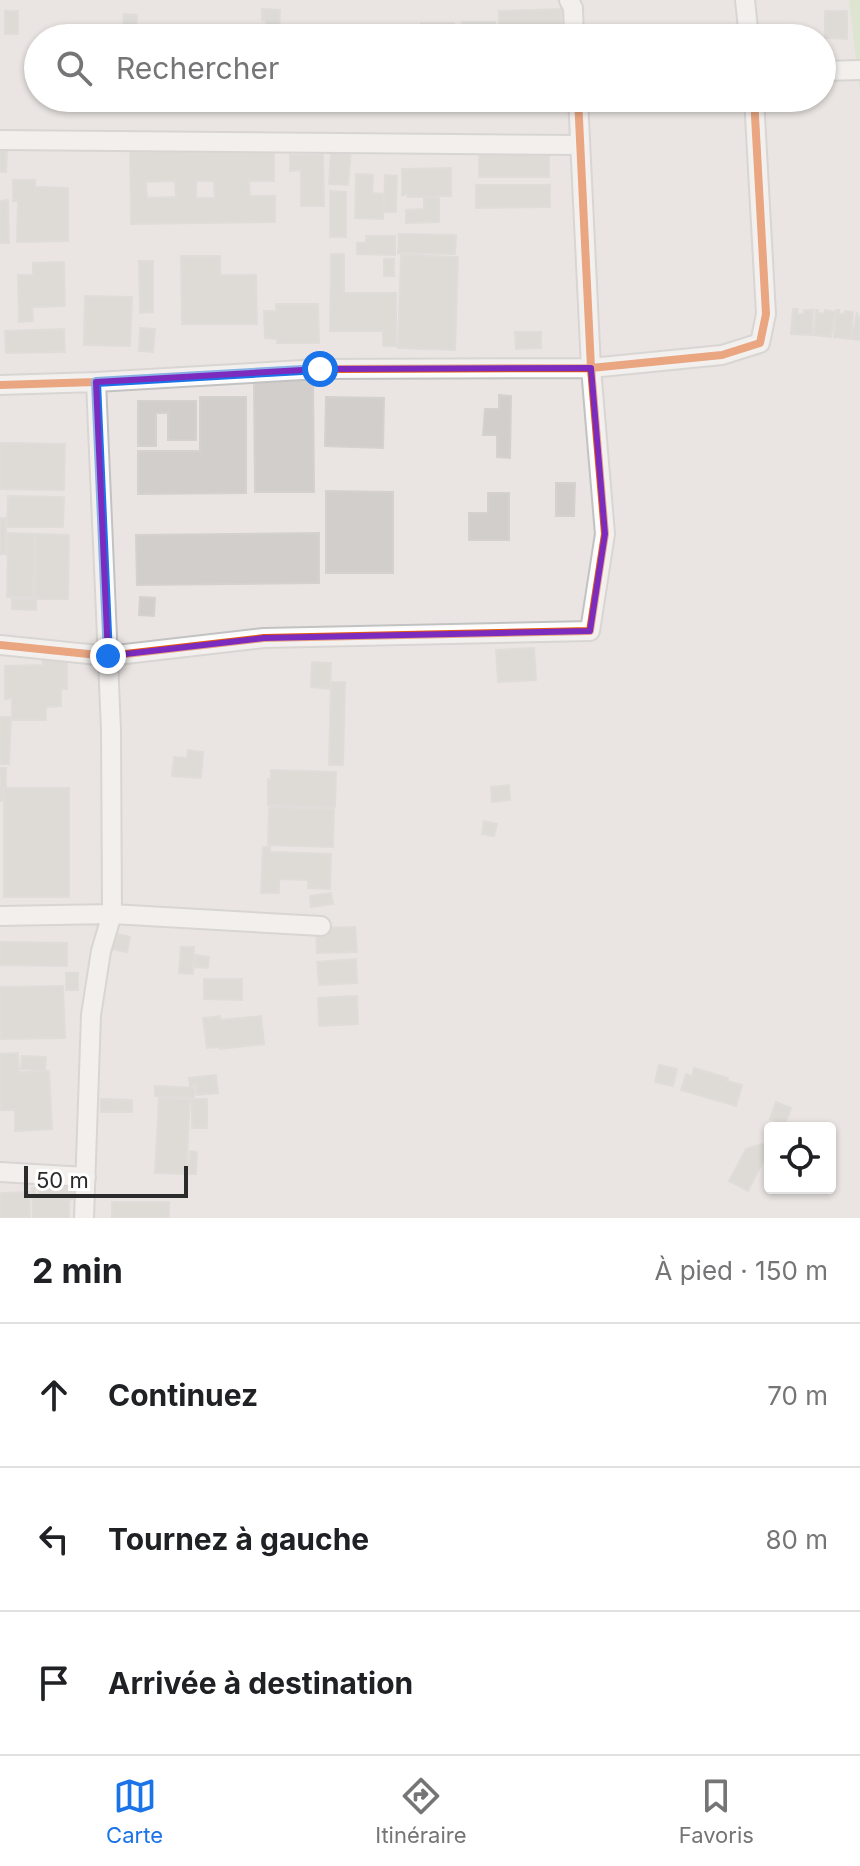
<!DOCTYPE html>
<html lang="fr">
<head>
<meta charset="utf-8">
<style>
  :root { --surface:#fff; --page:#f2f2f2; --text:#202124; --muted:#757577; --line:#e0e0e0; --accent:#1a73e8 }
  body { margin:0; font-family:Inter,sans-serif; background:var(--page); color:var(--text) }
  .controls { position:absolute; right:24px; bottom:24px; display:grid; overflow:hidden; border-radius:8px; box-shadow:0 2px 6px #0004 }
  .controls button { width:72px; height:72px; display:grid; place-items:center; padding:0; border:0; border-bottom:2px solid var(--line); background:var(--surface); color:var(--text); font:40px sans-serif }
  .scale { position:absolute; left:24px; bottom:20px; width:164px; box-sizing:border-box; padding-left:8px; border:4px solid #2b2b2b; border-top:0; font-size:22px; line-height:28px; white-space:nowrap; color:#2b2b2b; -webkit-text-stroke:6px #fff; paint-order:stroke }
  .stop { position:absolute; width:24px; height:24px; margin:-18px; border:6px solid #1a73e8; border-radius:50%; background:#fff }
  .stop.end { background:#1a73e8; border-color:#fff; box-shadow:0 2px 8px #0008 }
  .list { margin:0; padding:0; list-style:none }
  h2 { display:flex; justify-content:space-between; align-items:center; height:104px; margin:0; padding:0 32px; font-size:34px }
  h2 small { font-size:26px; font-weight:400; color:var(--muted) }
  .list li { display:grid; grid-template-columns:52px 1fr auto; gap:24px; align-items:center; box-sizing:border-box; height:144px; padding:0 32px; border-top:2px solid var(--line) }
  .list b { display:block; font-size:30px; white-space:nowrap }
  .list em { font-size:26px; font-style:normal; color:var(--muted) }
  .icon { flex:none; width:44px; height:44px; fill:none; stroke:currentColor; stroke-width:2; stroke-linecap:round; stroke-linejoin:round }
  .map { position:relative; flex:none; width:860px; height:1218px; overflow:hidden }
  .search { position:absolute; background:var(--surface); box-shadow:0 2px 6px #0004; left:24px; right:24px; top:24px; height:88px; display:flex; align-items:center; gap:20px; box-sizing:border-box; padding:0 28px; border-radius:44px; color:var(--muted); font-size:30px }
  .sheet { height:536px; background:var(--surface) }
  nav { display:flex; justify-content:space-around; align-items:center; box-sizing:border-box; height:112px; border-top:2px solid var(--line); background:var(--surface); font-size:22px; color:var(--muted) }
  nav a { display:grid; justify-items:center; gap:4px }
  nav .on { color:var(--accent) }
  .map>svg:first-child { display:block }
  .green { fill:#cee4ba }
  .building { fill:#d1cecb; stroke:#d5d1ce; stroke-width:2; fill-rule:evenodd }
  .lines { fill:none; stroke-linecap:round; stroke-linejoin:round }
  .street-casing { stroke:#c3c2c2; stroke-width:22 }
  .street { stroke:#fcfbfb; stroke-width:18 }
  .cycleway-casing { stroke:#fff; stroke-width:13 }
  .cycleway { stroke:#e8590c; stroke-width:8 }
  .route { stroke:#1a73e8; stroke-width:10 }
  .marked { fill:none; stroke:#7b2cbf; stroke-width:6; stroke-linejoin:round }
</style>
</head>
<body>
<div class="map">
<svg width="860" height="1218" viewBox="0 0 860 1218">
  <rect width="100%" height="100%" fill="#eae5e2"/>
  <path class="green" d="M 849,0 L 860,0 L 860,93 Z"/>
  <path class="building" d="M 262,9 L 280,10 L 279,32 L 266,32 L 266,21 L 262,20 Z
    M 561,9 L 561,34 L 527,35 L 527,26 L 499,26 L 499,11 Z
    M 5,11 L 18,11 L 18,34 L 5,34 Z
    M 825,11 L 847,11 L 847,39 L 825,38 Z
    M 124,14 L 137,15 L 136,31 L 123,30 Z
    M 462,22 L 495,22 L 495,38 L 462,38 Z
    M 421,23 L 454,23 L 454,38 L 422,38 Z
    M 407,98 L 419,98 L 420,106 L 407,107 Z
    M 421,98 L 501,98 L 502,107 L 421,108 Z
    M 274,143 L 274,181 L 249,181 L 250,196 L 275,196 L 275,222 L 131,224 L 130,144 ZM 175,181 L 176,197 L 147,198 L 146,182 ZM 196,181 L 214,181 L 215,198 L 196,198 Z
    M 331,148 L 351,149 L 348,185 L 329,184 Z
    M 0,149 L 7,150 L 6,172 L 0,172 Z
    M 479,152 L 549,152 L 549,177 L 479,177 Z
    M 290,155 L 323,155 L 324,206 L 301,206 L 301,170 L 290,171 Z
    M 451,168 L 451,196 L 408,197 L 408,194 L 402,195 L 402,169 Z
    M 356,174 L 373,175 L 372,193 L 383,194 L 383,219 L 355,218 Z
    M 385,175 L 397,176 L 396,212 L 384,212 Z
    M 13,180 L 35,180 L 35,187 L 68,188 L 68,241 L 17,242 L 18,201 L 13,201 Z
    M 476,185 L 550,185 L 550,207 L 476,208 Z
    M 330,191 L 346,192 L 346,237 L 330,237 Z
    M 424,197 L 439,197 L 439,222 L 406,223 L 406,210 L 424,209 Z
    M 8,200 L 9,243 L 0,243 L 0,201 Z
    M 399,234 L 456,235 L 455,254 L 398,253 Z
    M 366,236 L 395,236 L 395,255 L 357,254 L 357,243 L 366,243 Z
    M 331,254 L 344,254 L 344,293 L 396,293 L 396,346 L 383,346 L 383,331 L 330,331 Z
    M 401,255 L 458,257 L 455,350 L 398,348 Z
    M 181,256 L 220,256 L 220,275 L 256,275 L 257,324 L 182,324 Z
    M 384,259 L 394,259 L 394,276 L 384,276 Z
    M 139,261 L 153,261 L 153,312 L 140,313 Z
    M 64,262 L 65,306 L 32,307 L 33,321 L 19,322 L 18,275 L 33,275 L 33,263 Z
    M 85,296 L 132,297 L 130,346 L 84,345 Z
    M 276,304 L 318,304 L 319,343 L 277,343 L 277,339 L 265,338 L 264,311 L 276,311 Z
    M 793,309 L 798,309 L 797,314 L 804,314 L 804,310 L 813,310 L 812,335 L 791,334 Z
    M 816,310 L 818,310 L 818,313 L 824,314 L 825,310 L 835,312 L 831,337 L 814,335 Z
    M 836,310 L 839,310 L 839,314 L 844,314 L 845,311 L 853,312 L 851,339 L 834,337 Z
    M 857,312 L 858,317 L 860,317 L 860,340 L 852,339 Z
    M 140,328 L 155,329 L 153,352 L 139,351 Z
    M 64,329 L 65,352 L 6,353 L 5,331 Z
    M 515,332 L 541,332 L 541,348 L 516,349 Z
    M 254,378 L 313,378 L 314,492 L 255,492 Z
    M 499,395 L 511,396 L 510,458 L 497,457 L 497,435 L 483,435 L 485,409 L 499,409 Z
    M 200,397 L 246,397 L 246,493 L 138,494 L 138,451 L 200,451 Z
    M 326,397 L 384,398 L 383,448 L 325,446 Z
    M 138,401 L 196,401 L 196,440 L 168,440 L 168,413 L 156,413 L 156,446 L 138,446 Z
    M 0,443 L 65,444 L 64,490 L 0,489 Z
    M 556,483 L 575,483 L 574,516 L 556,516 Z
    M 326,491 L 393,492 L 393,573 L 326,573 Z
    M 488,493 L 509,493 L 509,540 L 469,540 L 469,513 L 488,513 Z
    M 8,496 L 64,497 L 63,527 L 7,527 Z
    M 0,518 L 6,518 L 6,554 L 0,554 Z
    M 8,533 L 34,534 L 33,597 L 7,597 Z
    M 319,533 L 319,583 L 137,585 L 136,535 Z
    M 36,534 L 69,535 L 68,599 L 35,599 Z
    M 140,597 L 155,598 L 154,616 L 139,615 Z
    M 12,599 L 36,599 L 36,610 L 12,609 Z
    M 534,648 L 536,680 L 498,682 L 496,650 Z
    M 42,659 L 67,659 L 67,689 L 61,689 L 61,706 L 46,707 L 46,720 L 12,720 L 12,698 L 5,699 L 5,666 L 43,665 Z
    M 312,662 L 331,663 L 330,689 L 311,687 Z
    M 331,682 L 345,682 L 343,765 L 329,765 Z
    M 0,717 L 11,717 L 9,764 L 0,764 Z
    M 188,750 L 203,752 L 201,778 L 172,776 L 174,757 L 187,758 Z
    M 0,768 L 6,768 L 6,788 L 3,788 L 3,800 L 0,801 Z
    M 271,770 L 336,772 L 335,807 L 268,805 L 268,779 L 271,779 Z
    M 509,785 L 510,800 L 492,802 L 491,787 Z
    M 4,788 L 69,788 L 69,897 L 4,897 Z
    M 269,807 L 334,809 L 333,847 L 268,845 Z
    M 484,821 L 497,824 L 494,836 L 482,834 Z
    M 263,847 L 270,847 L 270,852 L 331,854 L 330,889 L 308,888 L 308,880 L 279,879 L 279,893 L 261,893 Z
    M 331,893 L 333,904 L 311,907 L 310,896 Z
    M 355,927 L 357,952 L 317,953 L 316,928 Z
    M 114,933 L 130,937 L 127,952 L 111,949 Z
    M 0,942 L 67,943 L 67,966 L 0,965 Z
    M 181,947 L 194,947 L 193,974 L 179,973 Z
    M 196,955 L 209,957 L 208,968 L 195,967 Z
    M 356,959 L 357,983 L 319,985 L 317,962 Z
    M 66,973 L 78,973 L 78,990 L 66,990 Z
    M 204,979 L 242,979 L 242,1000 L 204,999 Z
    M 63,986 L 65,1038 L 1,1039 L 0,987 Z
    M 357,996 L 358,1024 L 319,1026 L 318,998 Z
    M 220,1016 L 221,1020 L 261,1016 L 264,1044 L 220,1049 L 220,1047 L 207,1048 L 203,1018 Z
    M 18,1053 L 19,1072 L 49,1071 L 52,1129 L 15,1131 L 15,1110 L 1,1110 L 0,1054 Z
    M 22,1056 L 46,1057 L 45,1071 L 21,1069 Z
    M 659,1065 L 677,1069 L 673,1086 L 655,1082 Z
    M 694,1068 L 728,1078 L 727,1081 L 742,1085 L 736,1106 L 681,1090 L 686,1074 L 692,1076 Z
    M 216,1075 L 218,1093 L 197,1095 L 196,1085 L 190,1086 L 189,1078 Z
    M 155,1086 L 195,1088 L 194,1098 L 155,1096 Z
    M 159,1098 L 190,1099 L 186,1174 L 155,1173 Z
    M 101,1099 L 132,1100 L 132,1112 L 101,1112 Z
    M 192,1099 L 207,1099 L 207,1128 L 192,1128 Z
    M 776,1102 L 791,1108 L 785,1124 L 770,1119 Z
    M 762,1144 L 770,1148 L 748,1191 L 729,1181 L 746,1149 Z
    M 190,1151 L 197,1152 L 196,1174 L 188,1174 Z
    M 57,1178 L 73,1178 L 74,1199 L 69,1200 L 69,1218 L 33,1218 L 32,1188 L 35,1188 L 35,1195 L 39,1194 L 39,1189 L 57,1188 Z
    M 29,1192 L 30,1218 L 0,1218 L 0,1193 Z
    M 112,1202 L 169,1202 L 169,1218 L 112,1218 Z"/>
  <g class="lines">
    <g class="street-casing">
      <path id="street" d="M 569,0 L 573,8 L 574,38
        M 745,0 L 749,38
        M 822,71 L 860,70
        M 0,140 L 580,145
        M 0,385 L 96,382 L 320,369 L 591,368 L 722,355 L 760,343 L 766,314 L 754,98
        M 0,645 L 108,656 L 264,638 L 590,631 L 605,534 L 591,368 L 578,98
        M 0,916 L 112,914 L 321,926
        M 0,1172 L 86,1177
        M 84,1218 L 91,1015 L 101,951 L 112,914 L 111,730 L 96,382"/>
    </g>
    <use href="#street" class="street"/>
    <g class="cycleway-casing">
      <path id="cycleway" d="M 0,385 L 96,382 L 320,369 L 591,368 L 722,355 L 760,343 L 766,314 L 754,98
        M 0,645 L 108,656 L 264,638 L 590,631 L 605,534 L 591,368 L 578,98"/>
    </g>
    <use href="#cycleway" class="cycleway"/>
  </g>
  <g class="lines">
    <path class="route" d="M 108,656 L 96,382 L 320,369"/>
  </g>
  <path d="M0 0H860V1218H0ZM 591,368 L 605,534 L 590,631 L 264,638 L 108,656 L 96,382 L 320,369 Z" fill="#eae5e2" fill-opacity=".55" fill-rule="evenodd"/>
  <path class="marked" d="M 591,368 L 605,534 L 590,631 L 264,638 L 108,656 L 96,382 L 320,369 Z"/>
</svg>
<div class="controls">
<button><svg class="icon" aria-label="locate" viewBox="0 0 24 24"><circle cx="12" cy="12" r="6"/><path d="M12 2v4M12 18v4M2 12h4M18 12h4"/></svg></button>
</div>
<div class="scale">50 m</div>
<div class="stop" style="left:320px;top:369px"></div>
<div class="stop end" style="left:108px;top:656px"></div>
<div class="search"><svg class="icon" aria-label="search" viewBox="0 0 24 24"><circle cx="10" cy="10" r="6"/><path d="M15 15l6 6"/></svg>Rechercher</div>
</div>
<section class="sheet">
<h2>2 min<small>À pied · 150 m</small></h2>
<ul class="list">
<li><svg class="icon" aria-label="ahead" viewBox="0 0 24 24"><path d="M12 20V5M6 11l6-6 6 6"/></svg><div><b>Continuez</b></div><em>70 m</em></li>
<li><svg class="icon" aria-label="left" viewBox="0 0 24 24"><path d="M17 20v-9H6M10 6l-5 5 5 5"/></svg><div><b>Tournez à gauche</b></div><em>80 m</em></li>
<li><svg class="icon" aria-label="arrive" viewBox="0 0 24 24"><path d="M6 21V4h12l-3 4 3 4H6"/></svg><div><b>Arrivée à destination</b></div></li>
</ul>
</section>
<nav>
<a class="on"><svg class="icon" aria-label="map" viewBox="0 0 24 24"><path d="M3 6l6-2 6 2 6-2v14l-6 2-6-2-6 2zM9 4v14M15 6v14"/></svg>Carte</a>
<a><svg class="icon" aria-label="directions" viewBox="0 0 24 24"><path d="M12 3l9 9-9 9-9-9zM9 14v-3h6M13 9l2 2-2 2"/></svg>Itinéraire</a>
<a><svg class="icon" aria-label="saved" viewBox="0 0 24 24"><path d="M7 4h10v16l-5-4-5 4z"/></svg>Favoris</a>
</nav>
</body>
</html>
